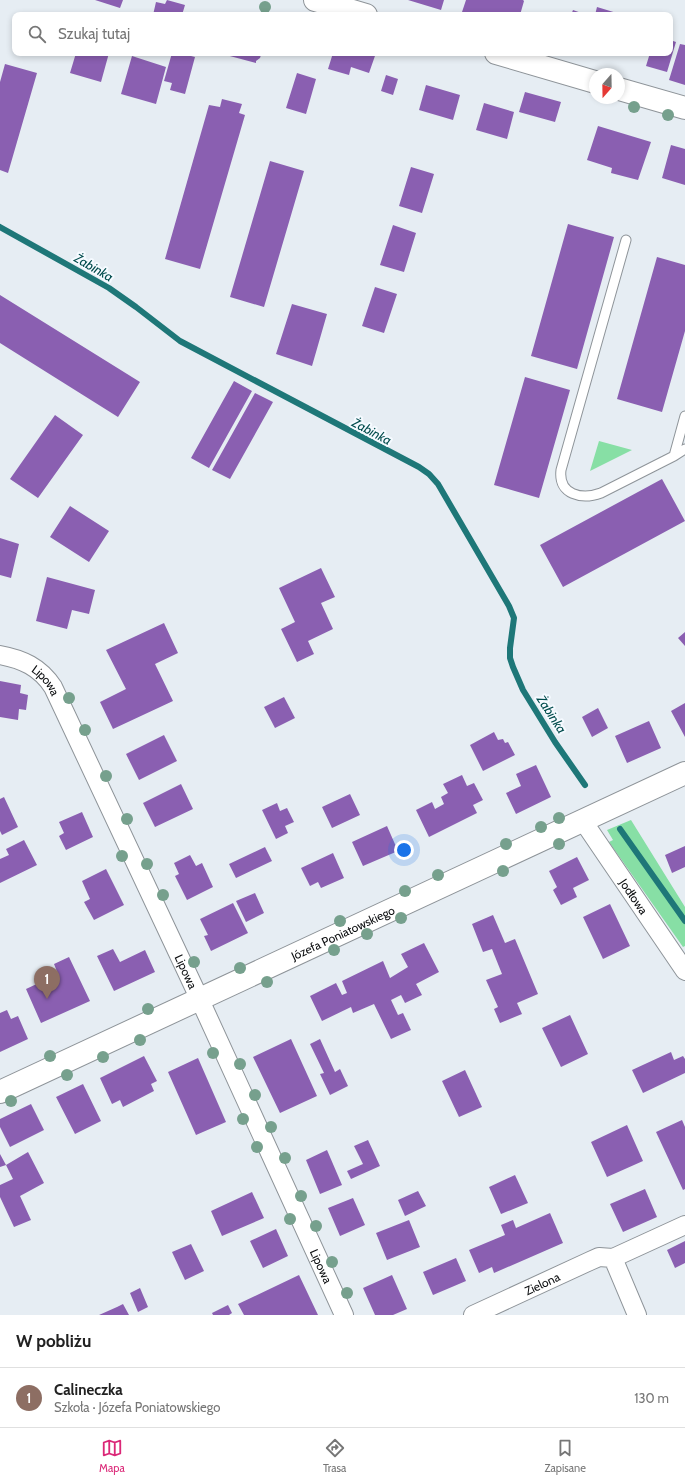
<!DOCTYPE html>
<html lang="pl">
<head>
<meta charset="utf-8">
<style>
  :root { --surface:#fff; --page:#f6f6f6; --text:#222; --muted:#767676; --line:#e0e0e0; --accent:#db2777 }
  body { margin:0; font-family:Cabin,sans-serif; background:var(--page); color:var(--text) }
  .compass { position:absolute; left:589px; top:68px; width:36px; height:36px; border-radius:50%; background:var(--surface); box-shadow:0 2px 6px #0003; rotate:200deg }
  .you { position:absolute; left:404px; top:850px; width:14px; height:14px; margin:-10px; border:3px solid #fff; border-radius:50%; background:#1a73e8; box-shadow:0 0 0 6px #1a73e833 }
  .badge { display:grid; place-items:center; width:26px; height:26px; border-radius:50%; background:var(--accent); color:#fff; font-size:13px; font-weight:700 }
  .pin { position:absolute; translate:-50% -33px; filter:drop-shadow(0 1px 2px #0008) }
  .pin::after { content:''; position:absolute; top:21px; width:14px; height:12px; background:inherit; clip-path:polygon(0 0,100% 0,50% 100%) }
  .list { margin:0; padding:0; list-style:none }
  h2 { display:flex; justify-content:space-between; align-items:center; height:52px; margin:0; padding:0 16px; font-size:17px }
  h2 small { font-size:13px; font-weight:400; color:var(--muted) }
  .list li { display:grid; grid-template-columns:26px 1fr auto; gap:12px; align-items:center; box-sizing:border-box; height:60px; padding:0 16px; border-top:1px solid var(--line) }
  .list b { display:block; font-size:15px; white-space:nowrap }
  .list p { margin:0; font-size:13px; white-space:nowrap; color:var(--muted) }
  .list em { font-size:13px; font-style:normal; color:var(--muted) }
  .icon { flex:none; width:22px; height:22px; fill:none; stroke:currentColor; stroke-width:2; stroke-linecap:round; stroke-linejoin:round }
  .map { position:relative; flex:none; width:685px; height:1315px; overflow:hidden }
  .search { position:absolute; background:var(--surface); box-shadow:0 2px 6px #0003; left:12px; right:12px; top:12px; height:44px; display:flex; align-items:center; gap:10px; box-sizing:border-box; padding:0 14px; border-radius:8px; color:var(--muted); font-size:15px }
  .sheet { height:112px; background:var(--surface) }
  nav { display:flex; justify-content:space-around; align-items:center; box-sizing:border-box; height:56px; border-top:1px solid var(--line); background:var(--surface); font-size:11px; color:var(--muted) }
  nav a { display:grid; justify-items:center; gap:2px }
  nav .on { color:var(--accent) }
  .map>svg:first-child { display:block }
  .green { fill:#87dfa5 }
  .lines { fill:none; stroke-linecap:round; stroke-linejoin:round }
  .stream { stroke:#1e7778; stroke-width:6 }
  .building { fill:#8a5fb1 }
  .service-casing { stroke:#8e9499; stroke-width:11 }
  .minor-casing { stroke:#8e9499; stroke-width:20 }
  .tertiary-casing { stroke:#8e9499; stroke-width:24 }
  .service { stroke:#fff; stroke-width:9 }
  .minor { stroke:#fff; stroke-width:18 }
  .tertiary { stroke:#fff; stroke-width:22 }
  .tree { fill:#76a08d }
  .labels { text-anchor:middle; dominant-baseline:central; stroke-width:4; stroke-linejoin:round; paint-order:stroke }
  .street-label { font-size:12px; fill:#0c0e10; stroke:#f5faff }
  .water-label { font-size:13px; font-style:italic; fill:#004b4c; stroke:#f5faff }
</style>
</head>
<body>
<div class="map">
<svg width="685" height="1315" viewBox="0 0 685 1315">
  <rect width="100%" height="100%" fill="#e6edf3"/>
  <path class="green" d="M 599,441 L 632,450 L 590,471 Z
    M 631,820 L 685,907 L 685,946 L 683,947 L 609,842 L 613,840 L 607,830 Z"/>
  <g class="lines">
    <path class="stream" d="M 0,227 L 109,288 L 136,307 L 180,341 L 419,467 L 429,474 L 438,484 L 509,606 L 514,618 L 510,648 L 510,658 L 513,667 L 523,690 L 555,742 L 585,785
      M 620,829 L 685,921"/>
  </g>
  <path class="building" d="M 95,0 L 123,0 L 120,8 Z
    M 167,0 L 185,5 L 182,15 L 153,15 L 156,2 L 165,4 Z
    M 408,0 L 444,0 L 441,10 Z
    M 466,0 L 523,0 L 524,1 L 520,15 L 461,15 Z
    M 597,7 L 620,14 L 620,15 L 595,15 Z
    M 573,10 L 587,15 L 571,15 Z
    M 670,40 L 676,42 L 667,72 L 646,66 L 650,53 L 670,53 Z
    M 680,44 L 685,45 L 685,85 L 669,80 Z
    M 76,53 L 109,53 L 101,82 L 70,73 Z
    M 172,53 L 179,53 L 195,57 L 185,94 L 170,90 L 172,83 L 164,81 Z
    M 226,53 L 260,53 L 261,55 L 260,58 L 256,61 L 256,63 L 226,55 Z
    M 333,53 L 376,53 L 369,73 L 351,67 L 349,75 L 328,69 Z
    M 132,56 L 166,67 L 156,104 L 121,94 Z
    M 5,64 L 37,73 L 8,173 L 0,170 L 0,82 Z
    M 297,73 L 316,79 L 306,114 L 286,108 Z
    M 386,75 L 398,79 L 393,95 L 381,91 Z
    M 426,85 L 460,95 L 453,120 L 419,110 Z
    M 525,92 L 561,102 L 555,122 L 519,112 Z
    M 222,99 L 242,104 L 239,113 L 245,115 L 200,269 L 165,259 L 209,105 L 220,107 Z
    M 484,103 L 514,112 L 507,139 L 476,130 Z
    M 598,126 L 651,142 L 638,180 L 611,173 L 612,168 L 587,160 Z
    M 671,145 L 685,149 L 685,185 L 662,178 Z
    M 270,161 L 304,171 L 264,307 L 230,297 Z
    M 411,167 L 434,174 L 422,213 L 399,206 Z
    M 568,224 L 614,237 L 577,369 L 531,356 Z
    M 393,225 L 416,233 L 404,272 L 380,265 Z
    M 657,257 L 685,265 L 685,331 L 662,412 L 617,399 Z
    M 375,287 L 397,294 L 384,333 L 362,326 Z
    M 0,295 L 140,382 L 118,417 L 0,343 Z
    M 292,304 L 327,314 L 312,366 L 276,354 Z
    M 525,377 L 570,390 L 539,498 L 494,485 Z
    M 234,381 L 252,391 L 209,468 L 191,458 Z
    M 255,393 L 273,402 L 230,479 L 212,470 Z
    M 55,415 L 83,435 L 38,498 L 10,479 Z
    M 662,479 L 685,521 L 563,587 L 540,545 Z
    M 70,506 L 109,531 L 89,562 L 50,537 Z
    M 0,538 L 19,544 L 11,578 L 0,575 Z
    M 321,568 L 335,597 L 321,603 L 333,629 L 308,641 L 314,654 L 297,662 L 281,629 L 295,622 L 279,588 Z
    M 47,577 L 95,590 L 89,614 L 72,610 L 67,629 L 36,621 Z
    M 164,623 L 178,653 L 155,664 L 173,701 L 113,729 L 100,702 L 126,689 L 106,650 Z
    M 685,632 L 685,646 L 678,638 Z
    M 0,681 L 21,685 L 20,693 L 28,695 L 26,710 L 19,709 L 18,720 L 0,717 Z
    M 284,697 L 295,718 L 275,728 L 264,707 Z
    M 685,703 L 685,737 L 671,711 Z
    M 598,708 L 608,728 L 592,737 L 582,717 Z
    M 649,721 L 661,748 L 627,763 L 615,736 Z
    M 494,732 L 498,740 L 503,739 L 505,743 L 508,742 L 515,755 L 483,771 L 470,745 Z
    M 164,735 L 177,761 L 139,780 L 126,754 Z
    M 536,765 L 551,797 L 516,814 L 506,793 L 521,786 L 516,774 Z
    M 462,775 L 467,786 L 474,783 L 483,800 L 473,805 L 477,813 L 429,837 L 416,810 L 432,802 L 435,809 L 444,804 L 441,797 L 448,793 L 443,784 Z
    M 181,784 L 193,809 L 155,827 L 143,803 Z
    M 350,794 L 360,815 L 332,828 L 322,807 Z
    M 4,797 L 18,827 L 2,835 L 0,831 L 0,799 Z
    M 277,803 L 280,811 L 287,808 L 294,822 L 285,826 L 288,833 L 276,839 L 262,810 Z
    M 82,812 L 93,837 L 66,850 L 59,836 L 64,833 L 59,822 Z
    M 387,826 L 398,851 L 363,866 L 352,842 Z
    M 24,840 L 37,865 L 0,883 L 0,859 L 9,855 L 6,849 Z
    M 685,846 L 685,867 L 672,873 L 665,855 Z
    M 265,847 L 272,861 L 236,878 L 229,864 Z
    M 333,853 L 344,878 L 321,888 L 318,882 L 310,886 L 301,868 Z
    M 190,855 L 196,866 L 202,863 L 213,887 L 187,900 L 175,876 L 179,874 L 174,863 Z
    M 577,857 L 589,880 L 573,888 L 577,897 L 561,905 L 553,890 L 557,887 L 549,871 Z
    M 106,869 L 124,905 L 94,920 L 84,902 L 90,899 L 82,881 Z
    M 255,893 L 264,913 L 246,922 L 236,901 Z
    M 233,903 L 248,933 L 211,951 L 204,936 L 208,935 L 200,919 Z
    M 610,904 L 630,946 L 603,959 L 583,917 Z
    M 493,915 L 505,943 L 515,939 L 538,994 L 517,1003 L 522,1014 L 500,1023 L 494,1009 L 498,1007 L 486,980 L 502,974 L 492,949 L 483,952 L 472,924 Z
    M 424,943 L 439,972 L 416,984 L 422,995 L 405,1003 L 401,995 L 391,1000 L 398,1015 L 403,1013 L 411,1030 L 391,1039 L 374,1004 L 353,1013 L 351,1007 L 322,1021 L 310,996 L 336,983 L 342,995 L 347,993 L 342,981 L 383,961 L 390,978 L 408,967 L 401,954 Z
    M 113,949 L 120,962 L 145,950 L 155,972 L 114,991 L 97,956 Z
    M 69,957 L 90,1001 L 41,1023 L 26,989 L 58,974 L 54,964 Z
    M 7,1010 L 11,1019 L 18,1016 L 28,1039 L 0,1052 L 0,1013 Z
    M 570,1015 L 588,1054 L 561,1067 L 542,1028 Z
    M 291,1039 L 317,1096 L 280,1113 L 253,1057 Z
    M 320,1039 L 335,1072 L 340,1069 L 348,1086 L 330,1095 L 320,1074 L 324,1073 L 310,1044 Z
    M 671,1052 L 674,1060 L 683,1056 L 685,1059 L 685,1073 L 643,1093 L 632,1070 Z
    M 144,1056 L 157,1081 L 151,1084 L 154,1091 L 123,1107 L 120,1100 L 112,1104 L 100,1078 Z
    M 198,1058 L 226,1122 L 196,1135 L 168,1072 Z
    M 465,1070 L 482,1107 L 459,1117 L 442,1081 Z
    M 83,1084 L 101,1121 L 75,1134 L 56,1097 Z
    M 31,1104 L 44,1130 L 10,1147 L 0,1127 L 0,1119 Z
    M 682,1120 L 685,1127 L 685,1189 L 683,1190 L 656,1132 Z
    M 627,1125 L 643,1161 L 607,1177 L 591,1142 Z
    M 368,1140 L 380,1166 L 351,1179 L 347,1171 L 363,1164 L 354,1146 Z
    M 327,1150 L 342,1185 L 320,1194 L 306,1160 Z
    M 28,1152 L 44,1183 L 20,1196 L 31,1220 L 14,1227 L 0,1197 L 0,1185 L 13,1179 L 6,1165 Z
    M 0,1154 L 6,1165 L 0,1167 Z
    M 515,1175 L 528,1203 L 501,1214 L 489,1187 Z
    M 645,1189 L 657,1217 L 623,1232 L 610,1204 Z
    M 418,1191 L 426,1206 L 405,1216 L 398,1200 Z
    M 252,1192 L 264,1218 L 222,1236 L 211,1211 Z
    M 353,1198 L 365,1225 L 340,1236 L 328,1208 Z
    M 550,1213 L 563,1243 L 494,1273 L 492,1267 L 479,1273 L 469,1250 L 505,1235 L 501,1225 L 513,1220 L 516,1228 Z
    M 409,1220 L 420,1247 L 387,1260 L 376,1233 Z
    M 276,1229 L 288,1256 L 263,1268 L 250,1241 Z
    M 685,1241 L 685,1263 L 675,1268 L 667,1250 Z
    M 191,1244 L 204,1271 L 185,1280 L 172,1252 Z
    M 456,1258 L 466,1281 L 433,1295 L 423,1272 Z
    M 299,1275 L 318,1315 L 244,1315 L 238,1304 Z
    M 392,1275 L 407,1309 L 393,1315 L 375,1315 L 363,1288 Z
    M 140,1288 L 148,1307 L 138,1312 L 130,1293 Z
    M 123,1304 L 129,1315 L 99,1315 L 117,1307 Z
    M 228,1305 L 232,1313 L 229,1315 L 213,1315 L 212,1313 Z"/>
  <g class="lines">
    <g class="service-casing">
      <path id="service" d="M 626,240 L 561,470 C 558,495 582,500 601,493 L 674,456 L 685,416
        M 674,456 L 685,449"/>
    </g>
    <g class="minor-casing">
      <g id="minor">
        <path id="s1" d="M 0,655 C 22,659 40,667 53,687 L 200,1000 L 344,1315"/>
        <path id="s2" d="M 583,821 L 685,971"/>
        <path d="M 613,1258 L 685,1225"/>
        <path id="s3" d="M 473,1315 L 590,1261 L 599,1257 L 613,1258 L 637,1315"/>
      </g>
    </g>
    <g class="tertiary-casing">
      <g id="tertiary">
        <path d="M 315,0 L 366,15"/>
        <path d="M 496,53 L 595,82"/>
        <path d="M 619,89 L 685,108"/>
        <path id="s4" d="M 0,1092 L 685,773"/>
      </g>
    </g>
    <use href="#service" class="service"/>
    <use href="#minor" class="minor"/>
    <use href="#tertiary" class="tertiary"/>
  </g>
  <g class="tree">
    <circle cx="265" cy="7" r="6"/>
    <circle cx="634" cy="107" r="6"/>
    <circle cx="668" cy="115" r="6"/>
    <circle cx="69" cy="698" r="6"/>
    <circle cx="85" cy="730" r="6"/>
    <circle cx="106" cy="776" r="6"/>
    <circle cx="559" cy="818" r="6"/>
    <circle cx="127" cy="819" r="6"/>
    <circle cx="541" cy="827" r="6"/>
    <circle cx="506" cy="844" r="6"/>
    <circle cx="559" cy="844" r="6"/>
    <circle cx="122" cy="856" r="6"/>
    <circle cx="147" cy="864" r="6"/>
    <circle cx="503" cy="871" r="6"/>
    <circle cx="438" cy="875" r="6"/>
    <circle cx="405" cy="891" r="6"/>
    <circle cx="163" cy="895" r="6"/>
    <circle cx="401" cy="918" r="6"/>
    <circle cx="340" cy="921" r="6"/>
    <circle cx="367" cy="934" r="6"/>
    <circle cx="334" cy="950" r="6"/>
    <circle cx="194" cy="962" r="6"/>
    <circle cx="240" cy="968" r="6"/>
    <circle cx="267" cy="982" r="6"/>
    <circle cx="148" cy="1009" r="6"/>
    <circle cx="140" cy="1040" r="6"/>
    <circle cx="213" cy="1053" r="6"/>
    <circle cx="50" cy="1056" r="6"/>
    <circle cx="103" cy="1057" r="6"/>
    <circle cx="240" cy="1064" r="6"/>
    <circle cx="67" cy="1075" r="6"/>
    <circle cx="255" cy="1095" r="6"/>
    <circle cx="11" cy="1101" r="6"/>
    <circle cx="243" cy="1119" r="6"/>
    <circle cx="271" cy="1127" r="6"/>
    <circle cx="257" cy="1147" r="6"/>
    <circle cx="285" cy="1158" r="6"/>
    <circle cx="301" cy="1196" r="6"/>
    <circle cx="290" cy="1219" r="6"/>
    <circle cx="316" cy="1226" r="6"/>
    <circle cx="332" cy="1262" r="6"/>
    <circle cx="347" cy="1293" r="6"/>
  </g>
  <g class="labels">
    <g class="street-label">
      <text stroke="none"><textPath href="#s1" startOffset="54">Lipowa</textPath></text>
      <text stroke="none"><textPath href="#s2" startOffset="91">Jodłowa</textPath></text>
      <text stroke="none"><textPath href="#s4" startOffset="378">Józefa Poniatowskiego</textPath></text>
      <text stroke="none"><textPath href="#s1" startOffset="378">Lipowa</textPath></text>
      <text stroke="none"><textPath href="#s1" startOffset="702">Lipowa</textPath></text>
      <text stroke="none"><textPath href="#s3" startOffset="76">Zielona</textPath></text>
    </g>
    <g class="water-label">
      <text transform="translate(94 267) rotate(30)">Żabinka</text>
      <text transform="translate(372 431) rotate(28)">Żabinka</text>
      <text transform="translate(552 714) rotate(57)">Żabinka</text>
    </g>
  </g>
</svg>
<svg class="compass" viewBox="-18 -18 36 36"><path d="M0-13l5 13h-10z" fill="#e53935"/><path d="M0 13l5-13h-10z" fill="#767676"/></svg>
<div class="you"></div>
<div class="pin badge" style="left:47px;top:999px;background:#8d6e63">1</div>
<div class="search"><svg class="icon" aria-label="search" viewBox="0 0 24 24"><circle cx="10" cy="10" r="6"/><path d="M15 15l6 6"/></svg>Szukaj tutaj</div>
</div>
<section class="sheet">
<h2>W pobliżu<small></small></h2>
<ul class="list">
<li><span class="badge" style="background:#8d6e63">1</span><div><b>Calineczka</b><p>Szkoła · Józefa Poniatowskiego</p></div><em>130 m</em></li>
</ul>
</section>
<nav>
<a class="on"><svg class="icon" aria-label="map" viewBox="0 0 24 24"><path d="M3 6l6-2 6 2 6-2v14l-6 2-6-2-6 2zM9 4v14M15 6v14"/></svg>Mapa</a>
<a><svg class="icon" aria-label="directions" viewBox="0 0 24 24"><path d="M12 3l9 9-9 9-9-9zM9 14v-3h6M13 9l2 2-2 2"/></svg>Trasa</a>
<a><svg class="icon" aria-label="saved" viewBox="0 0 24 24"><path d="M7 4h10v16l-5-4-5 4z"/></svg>Zapisane</a>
</nav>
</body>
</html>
